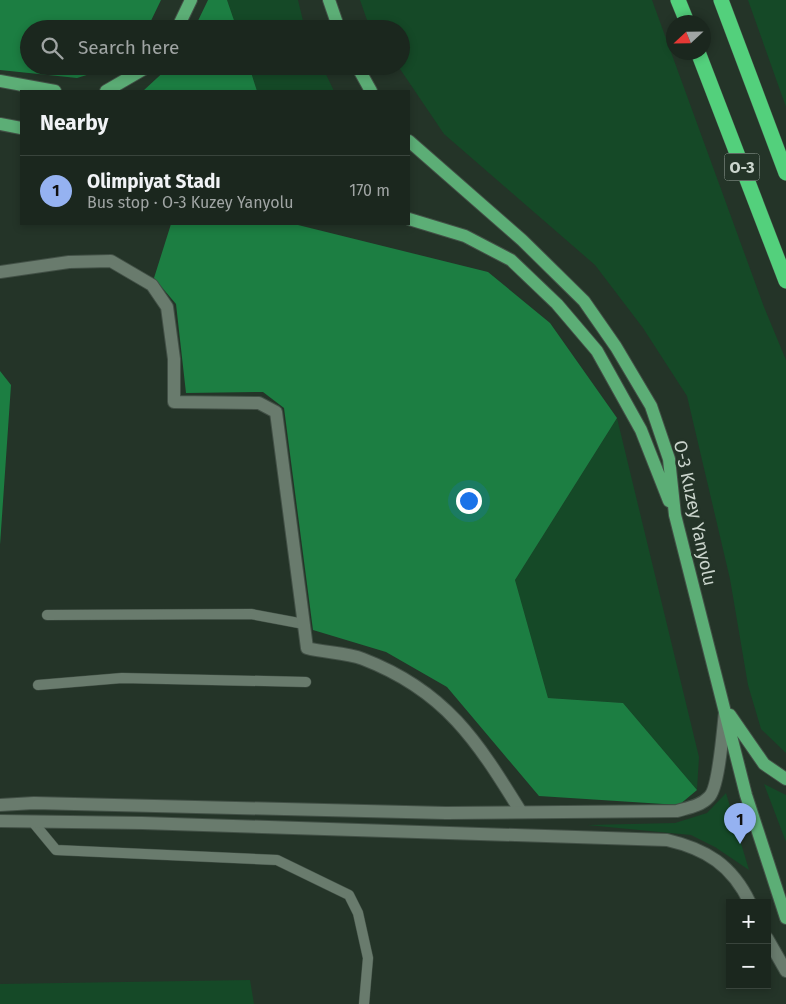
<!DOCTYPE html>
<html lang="en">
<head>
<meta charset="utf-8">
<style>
  :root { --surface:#1b271e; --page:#28332b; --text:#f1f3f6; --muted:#a0a5a4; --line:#39443c; --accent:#95b2f1 }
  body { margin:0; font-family:"Fira Sans",sans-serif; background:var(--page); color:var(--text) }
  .controls { position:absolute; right:15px; bottom:15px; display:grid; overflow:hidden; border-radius:0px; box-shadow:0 2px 8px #0003 }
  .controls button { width:45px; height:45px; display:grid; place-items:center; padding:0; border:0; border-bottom:1px solid var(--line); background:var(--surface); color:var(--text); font:25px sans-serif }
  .compass { position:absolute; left:666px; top:15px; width:45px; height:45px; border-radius:50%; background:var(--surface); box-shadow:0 2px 8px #0003; rotate:248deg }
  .you { position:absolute; left:468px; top:500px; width:18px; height:18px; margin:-12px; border:4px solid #fff; border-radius:50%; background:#1a73e8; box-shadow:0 0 0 8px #1a73e833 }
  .badge { display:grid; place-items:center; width:32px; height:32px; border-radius:50%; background:var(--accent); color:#111; font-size:16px; font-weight:700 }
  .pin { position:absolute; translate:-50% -41px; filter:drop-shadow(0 1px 2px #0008) }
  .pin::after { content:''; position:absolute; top:26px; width:18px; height:15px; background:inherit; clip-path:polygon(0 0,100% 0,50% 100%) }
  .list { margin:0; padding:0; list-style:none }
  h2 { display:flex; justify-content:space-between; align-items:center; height:65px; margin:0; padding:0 20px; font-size:21px }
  h2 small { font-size:16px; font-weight:400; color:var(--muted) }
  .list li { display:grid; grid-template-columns:32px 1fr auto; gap:15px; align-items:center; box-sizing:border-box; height:70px; padding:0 20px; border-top:1px solid var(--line) }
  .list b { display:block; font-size:19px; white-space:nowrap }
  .list p { margin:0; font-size:16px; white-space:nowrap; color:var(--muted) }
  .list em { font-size:16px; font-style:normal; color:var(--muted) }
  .icon { flex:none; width:28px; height:28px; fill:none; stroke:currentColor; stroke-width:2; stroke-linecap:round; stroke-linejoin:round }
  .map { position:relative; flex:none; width:786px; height:1004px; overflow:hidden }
  .search { position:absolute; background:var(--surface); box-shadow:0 2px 8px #0003; left:20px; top:20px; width:390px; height:55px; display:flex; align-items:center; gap:12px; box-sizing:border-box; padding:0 18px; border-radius:28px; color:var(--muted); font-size:19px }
  .panel { position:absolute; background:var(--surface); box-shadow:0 2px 8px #0003; left:20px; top:90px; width:390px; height:135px; border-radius:0px }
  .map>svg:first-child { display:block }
  .green { fill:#154927 }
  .forest { fill:#1c7e42 }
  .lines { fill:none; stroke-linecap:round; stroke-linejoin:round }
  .service-casing { stroke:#425046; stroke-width:11 }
  .minor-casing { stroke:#425046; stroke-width:14 }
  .tertiary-casing { stroke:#425046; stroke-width:14 }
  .primary-casing { stroke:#425046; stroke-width:14 }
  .motorway-casing { stroke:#425046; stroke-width:16 }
  .service { stroke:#697b6d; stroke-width:10 }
  .minor { stroke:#697b6d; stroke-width:12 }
  .tertiary { stroke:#697b6d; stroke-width:12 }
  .primary { stroke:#5cae76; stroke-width:12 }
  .motorway { stroke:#53d07c; stroke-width:15 }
  .labels { text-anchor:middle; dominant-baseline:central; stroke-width:5; stroke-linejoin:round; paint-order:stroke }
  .shield { fill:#243428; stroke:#99a59c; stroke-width:1 }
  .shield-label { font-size:16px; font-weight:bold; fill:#cbd5cd }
  .street-label { font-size:18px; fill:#cbd5cd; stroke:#243428 }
</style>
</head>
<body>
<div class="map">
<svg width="786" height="1004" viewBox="0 0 786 1004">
  <rect width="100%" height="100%" fill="#243428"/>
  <path class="green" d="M 227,0 L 298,0 L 305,29 L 237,29 Z
    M 360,0 L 652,0 L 764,307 L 786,360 L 786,753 L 761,729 L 748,685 L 730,579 L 687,396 L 643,328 L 595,265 L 444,134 L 398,66 L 401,66 L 401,29 L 372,29 L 367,20 Z
    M 748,0 L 786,0 L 786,107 Z
    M 249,66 L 322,66 L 334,91 L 257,91 Z
    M 617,418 L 699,757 L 697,790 L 623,703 L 548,698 L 515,580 Z
    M 764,784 L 786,795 L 786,842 Z
    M 726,793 L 749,870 L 715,847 L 691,835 L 587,825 L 675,823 L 707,813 Z
    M 250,980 L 254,1004 L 0,1004 L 0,984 Z"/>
  <path class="forest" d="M 0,0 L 161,0 L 147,29 L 29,29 L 29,66 L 116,66 L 77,78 L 0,70 Z
    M 208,0 L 227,0 L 237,29 L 194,29 Z
    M 170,66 L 249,66 L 257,91 L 143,91 Z
    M 171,224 L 294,224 L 488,272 L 550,323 L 617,418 L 515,580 L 548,698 L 623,703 L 697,790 L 679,805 L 539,796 L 447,687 L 386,652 L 313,630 L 284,408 L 263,392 L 186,393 L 176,304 L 154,278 Z
    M 0,371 L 11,385 L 0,545 Z"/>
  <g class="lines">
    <g class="service-casing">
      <path id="service" d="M 47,615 L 251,614 L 304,624
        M 38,685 L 122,678 L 306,682
        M 32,821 L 56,850 L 277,860 L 349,895 L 358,913 L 368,958 L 364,1004"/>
    </g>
    <g class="minor-casing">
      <path id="minor" d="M 0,272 L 69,262 L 111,261 L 152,285 L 167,307 L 174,359 L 174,402 L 259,403 L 276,412 L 307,648 C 325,653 345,652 363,659 C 446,691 477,741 521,812"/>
    </g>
    <g class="tertiary-casing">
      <path id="tertiary" d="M 0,805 L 34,803 L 446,813 L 677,811 C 687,808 701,806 709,797 C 719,788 723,728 725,712
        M 0,821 L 142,823 L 667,840 C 706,849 732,865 750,903
        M 767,938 L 786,971"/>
    </g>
    <g class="primary-casing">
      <path id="primary" d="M 329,0 L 339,29
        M 177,29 L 191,0
        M 357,66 L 371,91
        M 0,81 L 55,91
        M 106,91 L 149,66
        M 0,124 L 21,128
        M 409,141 L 522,240 L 584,301 L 616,347 L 651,406 L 669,459 L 675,515 L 746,795 L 786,918
        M 409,219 L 465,236 L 511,260 L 557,304 L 597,351 L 641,430 L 669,501
        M 730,715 L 764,764 L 786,779"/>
    </g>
    <g class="motorway-casing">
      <path id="motorway" d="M 678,0 L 687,22
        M 721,0 L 786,173
        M 698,52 L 786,281"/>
    </g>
    <use href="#service" class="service"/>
    <use href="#minor" class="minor"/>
    <use href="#tertiary" class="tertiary"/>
    <use href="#primary" class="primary"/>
    <use href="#motorway" class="motorway"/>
  </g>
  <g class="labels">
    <rect class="shield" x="724.5" y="153.5" width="35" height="27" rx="4"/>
    <g class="shield-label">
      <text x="742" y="167">O-3</text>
    </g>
    <g class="street-label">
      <text transform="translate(695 513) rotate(78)">O-3 Kuzey Yanyolu</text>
    </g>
  </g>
</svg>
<div class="controls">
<button>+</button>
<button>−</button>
</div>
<svg class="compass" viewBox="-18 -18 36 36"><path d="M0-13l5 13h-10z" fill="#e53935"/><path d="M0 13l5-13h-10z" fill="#a0a5a4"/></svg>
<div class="you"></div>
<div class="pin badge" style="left:740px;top:844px">1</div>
<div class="search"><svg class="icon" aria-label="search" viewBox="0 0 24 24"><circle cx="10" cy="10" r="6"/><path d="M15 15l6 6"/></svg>Search here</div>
<section class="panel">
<h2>Nearby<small></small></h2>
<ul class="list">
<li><span class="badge">1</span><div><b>Olimpiyat Stadı</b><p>Bus stop · O-3 Kuzey Yanyolu</p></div><em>170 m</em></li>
</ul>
</section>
</div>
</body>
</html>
